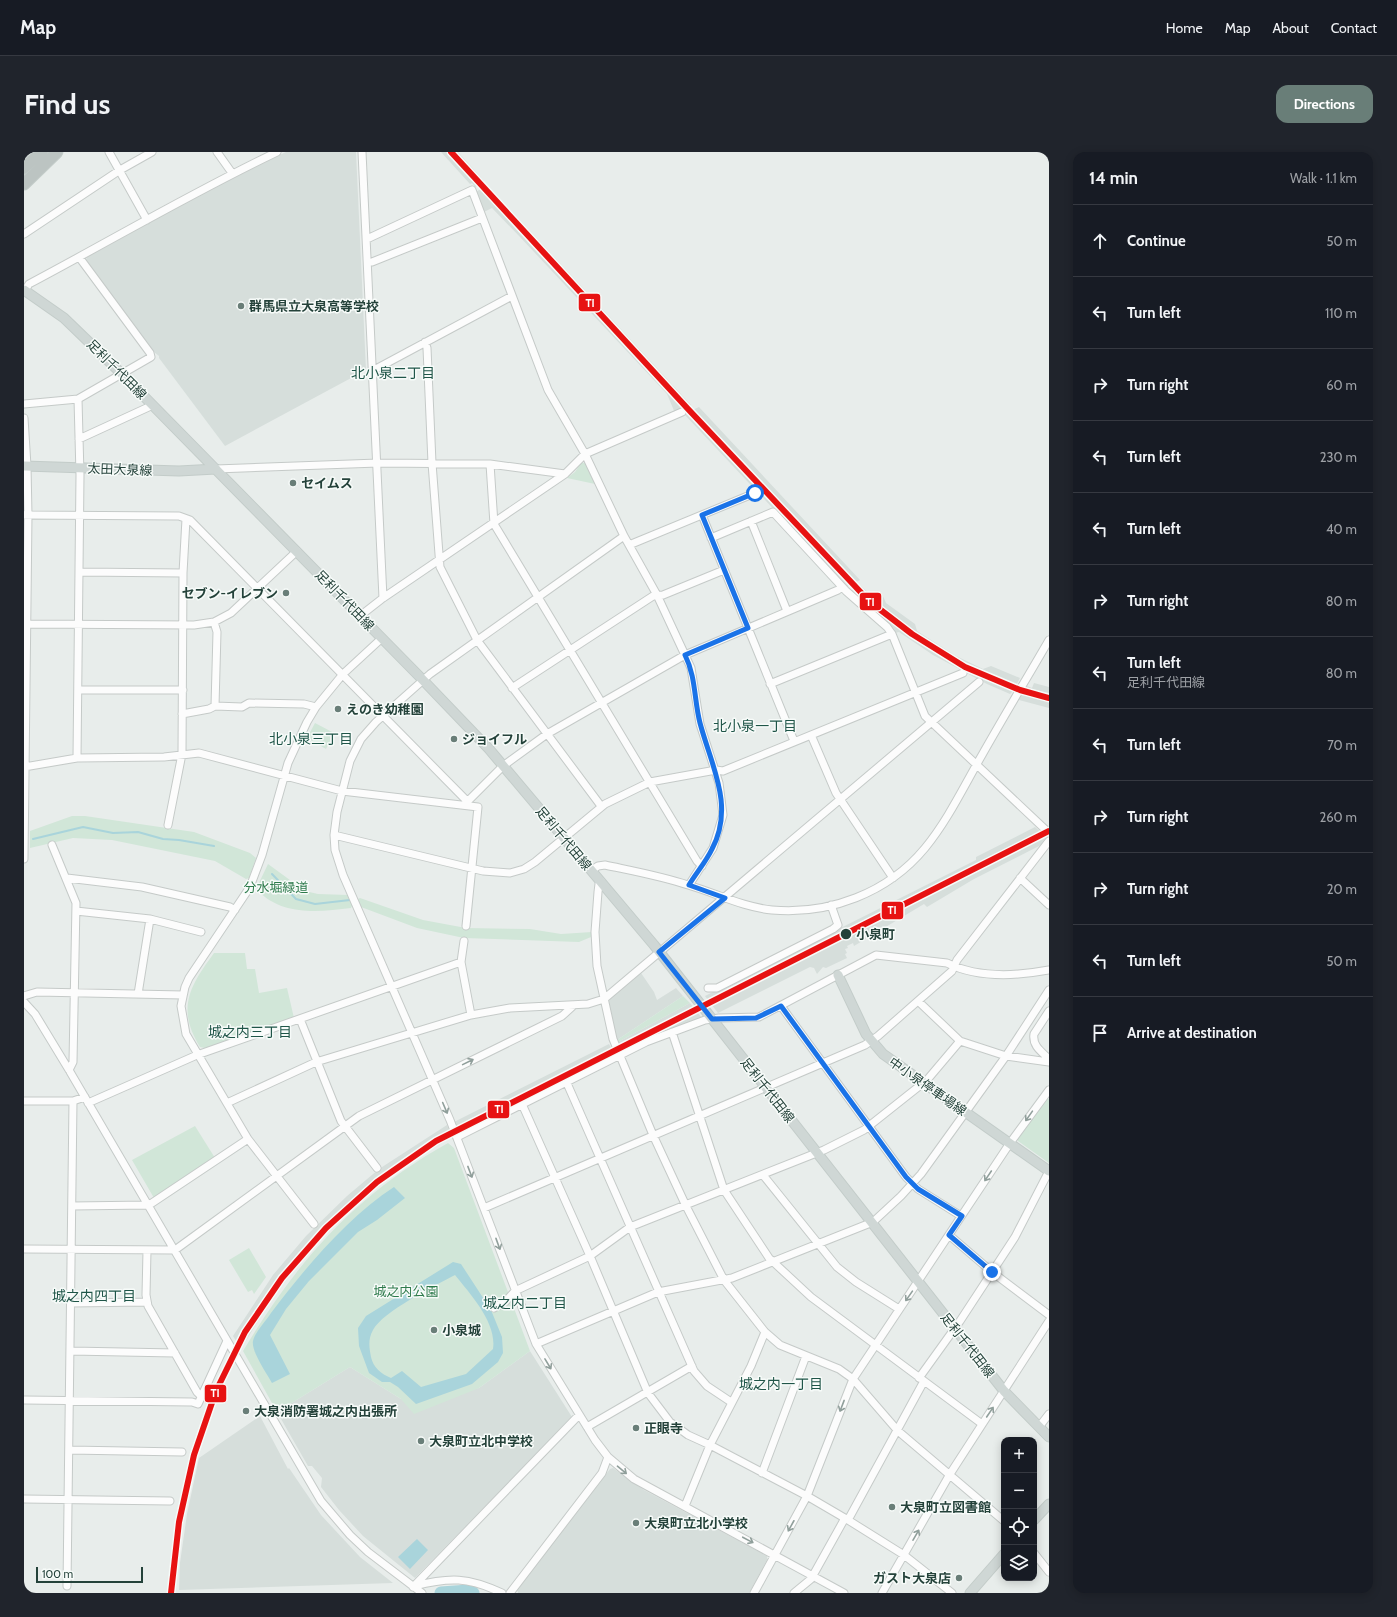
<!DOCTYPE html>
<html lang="en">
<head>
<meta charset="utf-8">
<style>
  :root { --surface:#171b24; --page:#20242c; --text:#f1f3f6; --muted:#9ea1a6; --line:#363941; --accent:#697e78 }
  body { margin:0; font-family:Cabin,"Noto Sans JP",sans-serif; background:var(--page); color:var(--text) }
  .controls { position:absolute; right:12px; bottom:12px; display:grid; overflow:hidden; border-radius:8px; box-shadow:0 2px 10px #0003 }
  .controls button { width:36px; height:36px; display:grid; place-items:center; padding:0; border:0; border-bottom:1px solid var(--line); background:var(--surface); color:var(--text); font:20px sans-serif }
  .scale { position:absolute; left:12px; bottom:10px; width:107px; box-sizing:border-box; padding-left:4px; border:2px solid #24423a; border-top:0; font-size:11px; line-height:14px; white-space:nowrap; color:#24423a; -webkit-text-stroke:3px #f7fbf9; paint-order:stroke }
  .stop { position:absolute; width:12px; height:12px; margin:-9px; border:3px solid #1a73e8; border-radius:50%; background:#fff }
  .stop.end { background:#1a73e8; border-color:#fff; box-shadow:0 1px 4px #0008 }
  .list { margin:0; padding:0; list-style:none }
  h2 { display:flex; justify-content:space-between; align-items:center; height:52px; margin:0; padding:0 16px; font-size:17px }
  h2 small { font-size:13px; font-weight:400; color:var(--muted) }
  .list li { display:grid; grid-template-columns:26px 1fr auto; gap:12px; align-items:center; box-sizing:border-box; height:72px; padding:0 16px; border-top:1px solid var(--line) }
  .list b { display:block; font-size:15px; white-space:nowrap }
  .list p { margin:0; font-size:13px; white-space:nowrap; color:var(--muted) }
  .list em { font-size:13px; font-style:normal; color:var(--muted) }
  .icon { flex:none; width:22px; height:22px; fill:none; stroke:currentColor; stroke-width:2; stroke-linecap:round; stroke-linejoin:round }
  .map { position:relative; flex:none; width:1025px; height:1441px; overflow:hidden; border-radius:12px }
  header { display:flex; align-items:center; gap:24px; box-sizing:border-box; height:56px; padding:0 20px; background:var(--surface); border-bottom:1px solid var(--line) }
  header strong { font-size:19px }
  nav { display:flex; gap:22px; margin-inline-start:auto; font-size:14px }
  .intro { display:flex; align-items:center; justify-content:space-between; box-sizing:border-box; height:96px; padding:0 24px }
  h1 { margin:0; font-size:28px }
  .button { padding:10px 18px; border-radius:12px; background:var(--accent); color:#fff; font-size:14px; font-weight:700 }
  main { display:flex; gap:24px; padding:0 24px }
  aside { flex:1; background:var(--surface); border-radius:12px; box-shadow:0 2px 10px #0003 }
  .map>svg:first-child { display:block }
  .built { fill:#d6dedb }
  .green { fill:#d1e6d8 }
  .water { fill:#a9d4db; fill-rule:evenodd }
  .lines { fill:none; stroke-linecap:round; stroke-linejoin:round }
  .stream { stroke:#a9d4db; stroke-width:2 }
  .river { stroke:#a9d4db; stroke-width:13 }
  .minor-casing { stroke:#c5cac8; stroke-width:9 }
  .major-casing { stroke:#c3ccc9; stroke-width:11 }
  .highway-casing { stroke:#c3ccc9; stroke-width:13 }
  .minor { stroke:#fcfcfc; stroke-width:7 }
  .major { stroke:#cfd7d5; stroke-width:9 }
  .highway { stroke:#bcc4c2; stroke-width:11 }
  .rail-1-casing { stroke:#f7fbf9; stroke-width:9 }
  .rail-1 { stroke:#e71212; stroke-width:6 }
  .oneway { stroke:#909f9b }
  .route { stroke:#1a73e8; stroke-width:5 }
  .poi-dot { fill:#697e78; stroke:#f7fbf9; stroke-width:1.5 }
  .stop-dot { fill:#24423a; stroke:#f7fbf9; stroke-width:1.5 }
  .labels { text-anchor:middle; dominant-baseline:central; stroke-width:3; stroke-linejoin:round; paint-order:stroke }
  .poi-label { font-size:13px; font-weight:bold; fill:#24423a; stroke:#f7fbf9; text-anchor:start }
  .street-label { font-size:13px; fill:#24423a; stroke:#f7fbf9 }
  .park-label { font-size:13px; fill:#2d7a4b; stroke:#f7fbf9 }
  .stop-label { font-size:13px; font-weight:bold; fill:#24423a; stroke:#f7fbf9; text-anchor:start }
  .neighbourhood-label { font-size:14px; fill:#1f5548; stroke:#f7fbf9 }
  .line-badge { stroke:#f7fbf9; stroke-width:1.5 }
  .badge-label { font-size:11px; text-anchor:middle; font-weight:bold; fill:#fff }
</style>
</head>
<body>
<header>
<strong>Map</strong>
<nav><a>Home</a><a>Map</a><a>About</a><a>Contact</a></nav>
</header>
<div class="intro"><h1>Find us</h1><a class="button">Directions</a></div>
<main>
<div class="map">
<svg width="1025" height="1441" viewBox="0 0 1025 1441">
  <rect width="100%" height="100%" fill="#e8edeb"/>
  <path class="built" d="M 262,0 L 332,0 L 342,218 L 201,294 L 135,206 L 135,204 L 130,200 L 62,108 L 63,105 L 214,22 Z
    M 417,0 L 434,0 L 460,29 L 459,32 L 451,35 L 448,31 L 446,32 Z
    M 461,34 L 465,35 L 520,94 L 667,253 L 666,254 L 651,261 L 643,242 L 496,85 L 468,56 L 460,60 L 452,40 Z
    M 675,255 L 836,428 L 823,435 L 660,262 Z
    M 836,433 L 851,447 L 858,442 L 862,451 L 891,472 L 893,479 L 932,504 L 959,517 L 967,514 L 996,526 L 989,539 L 986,542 L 963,532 L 909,503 L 875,480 L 871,481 L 870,477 L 827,439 Z
    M 1010,531 L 1025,535 L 1025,556 L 995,548 L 1003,534 L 1008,536 Z
    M 1011,675 L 1022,685 L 1017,693 L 950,727 L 903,755 L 900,752 L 830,794 L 829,791 L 823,794 L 824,796 L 821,797 L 823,801 L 821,802 L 823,806 L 802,816 L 799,815 L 793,822 L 790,816 L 786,815 L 694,861 L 681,844 L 952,708 L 952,705 Z
    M 617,821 L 630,840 L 633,848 L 652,836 L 659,844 L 593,888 L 584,848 Z
    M 666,851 L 678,866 L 626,884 L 598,899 L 595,896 L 594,890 Z
    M 585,892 L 591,903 L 434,982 L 430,970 Z
    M 423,973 L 428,985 L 386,1010 L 349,1038 L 296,1086 L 248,1146 L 217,1197 L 209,1184 L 249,1123 L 282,1084 L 323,1044 L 355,1017 Z
    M 506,1199 L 548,1265 L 391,1426 L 339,1384 L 315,1358 L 297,1335 L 298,1326 L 288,1314 L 284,1314 L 253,1260 L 326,1215 L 377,1247 L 455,1236 Z
    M 236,1264 L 264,1317 L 265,1316 L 297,1363 L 336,1405 L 369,1431 L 155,1438 L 156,1411 L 163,1362 L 175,1306 Z
    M 589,1316 L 620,1338 L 743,1404 L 743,1408 L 725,1441 L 494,1441 L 493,1437 L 556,1355 L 586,1317 Z"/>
  <path class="green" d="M 557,311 L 561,311 L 571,332 L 543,326 L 551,320 Z
    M 291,571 L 310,581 L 302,597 L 283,586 Z
    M 48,664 L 61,664 L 170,680 L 226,701 L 232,706 L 225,726 L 222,727 L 191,709 L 88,688 L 49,686 L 6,696 L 6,679 Z
    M 244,712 L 281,739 L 294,742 L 324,743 L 329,752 L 327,756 C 295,760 259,764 234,739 L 233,735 Z
    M 336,746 L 399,768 L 442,776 L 506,777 L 537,782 L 568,780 L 567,785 L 555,790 L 440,786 L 393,776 L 337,755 L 334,747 Z
    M 190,801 L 221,801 L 223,817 L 231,817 L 235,841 L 263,836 L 270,866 L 181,896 L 176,895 C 152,856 166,834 190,801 Z
    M 659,844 L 666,851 L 594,890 L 593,888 Z
    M 1023,946 L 1025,947 L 1025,1011 L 994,989 L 994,985 Z
    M 171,974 L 191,1006 L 130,1046 L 108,1008 Z
    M 424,991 L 430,996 L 506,1199 L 455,1236 L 390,1262 L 377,1247 L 326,1215 L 253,1260 L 219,1199 C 273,1109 331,1043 424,991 Z
    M 225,1096 L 242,1125 L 230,1142 L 228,1138 L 224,1140 L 205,1108 Z"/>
  <path class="water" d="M 370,1035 L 381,1046 L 353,1068 L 334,1080 L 285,1129 L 262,1157 L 246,1183 L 266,1222 L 248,1231 C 243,1222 227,1199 229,1189 C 231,1180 242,1169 247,1161 C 280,1117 324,1065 370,1035 Z
    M 429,1110 L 437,1112 L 467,1158 L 478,1185 L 479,1201 L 474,1210 L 448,1232 L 392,1252 L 374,1235 L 366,1230 L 358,1230 L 345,1221 L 335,1194 L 334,1176 L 342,1164 ZM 431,1123 C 447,1143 473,1171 469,1197 L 442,1222 L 397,1235 L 378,1219 L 367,1226 C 357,1222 349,1215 347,1205 C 345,1195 344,1187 349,1178 C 358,1160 412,1133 431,1123 Z
    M 393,1387 L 404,1398 L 386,1417 L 374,1405 Z"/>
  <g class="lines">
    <path class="stream" d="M 9,687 L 59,675 L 89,681 L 114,680 L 139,687 L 155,688 L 190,694
      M 248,722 L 272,747 L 291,752 L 326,748"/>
    <path class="river" d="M 417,1441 L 445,1439 L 449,1441"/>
    <g class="minor-casing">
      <path id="minor" d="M 85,0 L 123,68
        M 193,0 L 208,21
        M 338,0 L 359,446
        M 0,82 L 96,18 L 128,0
        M 343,87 L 448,38 L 524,238 L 561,302 L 600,384 L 633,443 L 667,516 L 676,572 L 695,631 L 699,663 L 689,696 L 665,733
        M 348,110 L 458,66
        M 1,138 L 5,132 C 88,88 169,40 253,0
        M 401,190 L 403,196 L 408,311 L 416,415 L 453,488 L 577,654
        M 348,219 L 488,144
        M 0,252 L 54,247 L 127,205 L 126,201 L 55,105
        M 0,266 L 3,314 L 4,363 L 0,707
        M 55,287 L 129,253
        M 466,312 L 470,372 L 673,709 L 678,714
        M 192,317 L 354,311 L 466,312 L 541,322
        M 0,363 L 155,364 L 166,368 L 443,649
        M 678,363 L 770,589
        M 727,369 L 763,459
        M 600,384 L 406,522 L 352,570 L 337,587 L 326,609 L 313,660 L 310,683 L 311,698 L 319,723 L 426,968 L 512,1192 L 571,1288 L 584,1305 L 610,1327 L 820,1441
        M 687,386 L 749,360 L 822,439 L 863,475 L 868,482 L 901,564 L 1025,681
        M 605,393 L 731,341
        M 56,420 L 159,421
        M 336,464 L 359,446 L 541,322 L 561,302 L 658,260
        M 190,470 L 193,480 L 191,554
        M 0,472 L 170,473 L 190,470 L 207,461 L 273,399
        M 746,532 L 868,482
        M 488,536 L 629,444 L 639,443 L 700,418
        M 54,538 L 159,538
        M 158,562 L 185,557 L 191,554 L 218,555 L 225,551 L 280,552 L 292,555
        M 787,583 L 812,641 L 869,726
        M 53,606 L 56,323 L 54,247
        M 0,615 L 53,606 L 140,605 L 175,601 L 318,639 L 454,655 L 442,774
        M 441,652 L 479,614 L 523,582 L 661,503 L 814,438 L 818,435
        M 144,673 L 158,602 L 159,421 L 162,367
        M 310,683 L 459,719 L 486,721 L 500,717 L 511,710 L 581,652 L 626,630 L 692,618 L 699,619 L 939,521
        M 28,693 L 52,751 L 49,910 L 45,918
        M 568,718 L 574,714 L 581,713 C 609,719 637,724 664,733 C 692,741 718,755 748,758 C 805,763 864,741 901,696 C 924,668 940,634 958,603 C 980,564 1003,526 1025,488
        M 43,726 L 118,735 L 206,755 L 211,758
        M 996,726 L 1025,753
        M 577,729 L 575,732 L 574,740 L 571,780 L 573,814 L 589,887 L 629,983 L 662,1054 L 700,1128 L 741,1180 L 756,1193 L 815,1217 L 829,1227 L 874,1279 L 980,1369
        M 52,759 L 126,767 L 177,780
        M 440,789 L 437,810 L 447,863
        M 684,836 L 693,836 L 809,777 L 814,773 L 807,753
        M 114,842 L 126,767
        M 0,844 L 13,840 L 159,843
        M 894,849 L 936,889 L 982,904 L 1025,910
        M 0,850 L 11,862 L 45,918 L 297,1349 L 326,1383 L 344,1400 L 398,1441
        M 757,854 L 882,1025 L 894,1037 L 937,1064
        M 1025,859 L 1010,882 C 1008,894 1018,900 1025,907
        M 276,867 L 317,969 L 353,1016
        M 648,880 L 700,1038 L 745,1106 L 787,1145 L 958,1272
        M 542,929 L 670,1219 L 683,1234 L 707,1250
        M 0,949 L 49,949 L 61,945
        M 64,951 L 173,903 L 437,810
        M 203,951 L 292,910 L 447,863 L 486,856 L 564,852 L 580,847 L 955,530
        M 498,952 L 566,1104 L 624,1241 L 646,1270 L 664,1283 L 686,1293 L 783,1344 L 824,1368 L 880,1403 L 928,1441
        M 433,985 L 622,890 L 681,868 L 695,866 L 735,865 L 852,803 L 923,811 C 953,826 993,824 1025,818
        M 739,1023 L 813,1115 L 832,1130 L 875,1157
        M 48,1054 L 125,1053 L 224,987
        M 460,1056 L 841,893 L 854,884 L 928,819 L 933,808 L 1025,689
        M 290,1072 L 224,987 L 162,882 L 157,854 L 161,835 L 165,826 L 226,735 L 238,703 L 264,611 L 283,570 L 292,555 L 319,522 L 358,486
        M 925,1083 L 968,1120 L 1025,1163
        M 0,1097 L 151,1098 L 335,964 L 538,864 L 549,854
        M 123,1099 L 122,1143 L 124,1154 L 173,1240 L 177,1244
        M 47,1151 L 122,1150
        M 470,1156 L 482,1149 L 491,1139 L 566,1104 L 606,1075 L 800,998 L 840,978 L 903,928 L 936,889
        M 512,1192 L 634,1140 L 708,1126 L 849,1070 L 877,1044 L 897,1022 L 982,904 L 1025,838
        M 47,1199 L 151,1201
        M 895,1226 L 936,1169 L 991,1085 L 1025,1019
        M 0,1248 L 168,1250 L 174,1252 L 203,1189
        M 563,1275 L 668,1214
        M 1015,1275 L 1025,1262
        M 46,1298 L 158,1300
        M 738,1321 L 782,1204
        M 0,1347 L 146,1349
        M 661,1354 L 686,1293 L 727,1214 L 741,1180
        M 824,1368 L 900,1229
        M 1010,1401 L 1025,1420
        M 43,1434 L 49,949
        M 390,1434 C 426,1425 444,1425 478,1441
        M 389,1435 L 555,1263
        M 486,1441 L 578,1321 L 584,1305
        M 730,1441 L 783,1344 L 829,1227 L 986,991 L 1025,938
        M 770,1441 L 787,1427 L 821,1366
        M 858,1441 L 926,1322 L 1025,1169"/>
    </g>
    <g class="major-casing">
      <path id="major" d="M 0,138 L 40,166 L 98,222 L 395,524 L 465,597 L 630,793 L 980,1239 L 1025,1285
        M 0,314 L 155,319 L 192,317
        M 814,823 L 842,882 L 859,902 L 1025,1019
        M 1010,1368 L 1025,1352
        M 946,1441 L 980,1402"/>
    </g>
    <g class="highway-casing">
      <path id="highway" d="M 0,16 L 18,0
        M 0,32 L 33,0"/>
    </g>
    <use href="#minor" class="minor"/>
    <use href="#major" class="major"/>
    <use href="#highway" class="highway"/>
    <g class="rail-1-casing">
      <path id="rail-1" d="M 427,0 L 664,257 L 845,449 L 888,482 L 941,515 L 996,538 L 1025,546
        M 147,1441 L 155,1370 L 170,1303 L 192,1239 L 221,1180 L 258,1126 L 302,1076 L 353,1030 L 412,989 L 1025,679"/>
    </g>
    <use href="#rail-1" class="rail-1"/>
  </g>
  <defs><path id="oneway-shaft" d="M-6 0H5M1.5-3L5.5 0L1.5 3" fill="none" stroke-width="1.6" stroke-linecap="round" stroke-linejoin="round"/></defs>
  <g class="oneway">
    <use href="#oneway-shaft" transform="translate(444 910) rotate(-26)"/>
    <use href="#oneway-shaft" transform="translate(421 956) rotate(67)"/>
    <use href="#oneway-shaft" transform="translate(1005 964) rotate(125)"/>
    <use href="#oneway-shaft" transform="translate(446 1020) rotate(69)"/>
    <use href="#oneway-shaft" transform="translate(964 1024) rotate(124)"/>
    <use href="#oneway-shaft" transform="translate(474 1092) rotate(70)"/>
    <use href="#oneway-shaft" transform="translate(885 1144) rotate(125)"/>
    <use href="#oneway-shaft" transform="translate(524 1212) rotate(59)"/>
    <use href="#oneway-shaft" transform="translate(818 1254) rotate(111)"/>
    <use href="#oneway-shaft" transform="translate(966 1260) rotate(-56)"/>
    <use href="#oneway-shaft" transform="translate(598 1318) rotate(40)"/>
    <use href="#oneway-shaft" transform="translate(767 1374) rotate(119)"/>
    <use href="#oneway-shaft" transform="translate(892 1383) rotate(-60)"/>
    <use href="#oneway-shaft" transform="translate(724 1388) rotate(28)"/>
  </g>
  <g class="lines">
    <path class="route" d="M 731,341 L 678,363 L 724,476 L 661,503 C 672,525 670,548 676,571 C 687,613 711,654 688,697 C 682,710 672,721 665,733 L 701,746 L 635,800 L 688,867 L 732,866 L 757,854 L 882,1025 L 894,1037 L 938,1064 L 925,1083 L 968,1120"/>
  </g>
  <g class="poi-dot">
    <circle cx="217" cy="154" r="4"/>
    <circle cx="269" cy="331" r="4"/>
    <circle cx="262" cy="441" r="4"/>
    <circle cx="314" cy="557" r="4"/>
    <circle cx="430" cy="587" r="4"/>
    <circle cx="410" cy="1178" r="4"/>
    <circle cx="222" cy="1259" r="4"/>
    <circle cx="612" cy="1276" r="4"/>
    <circle cx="397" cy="1289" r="4"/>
    <circle cx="868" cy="1355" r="4"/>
    <circle cx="612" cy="1371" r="4"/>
    <circle cx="935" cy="1426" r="4"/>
  </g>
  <circle class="stop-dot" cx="822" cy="782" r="6"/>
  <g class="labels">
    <g class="poi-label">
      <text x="225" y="154">群馬県立大泉高等学校</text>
      <text x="277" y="331">セイムス</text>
      <text x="254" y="441" text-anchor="end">セブン-イレブン</text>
      <text x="322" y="557">えのき幼稚園</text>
      <text x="438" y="587">ジョイフル</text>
      <text x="418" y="1178">小泉城</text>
      <text x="230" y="1259">大泉消防署城之内出張所</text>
      <text x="620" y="1276">正眼寺</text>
      <text x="405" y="1289">大泉町立北中学校</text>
      <text x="876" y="1355">大泉町立図書館</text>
      <text x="620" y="1371">大泉町立北小学校</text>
      <text x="927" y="1426" text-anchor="end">ガスト大泉店</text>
    </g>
    <g class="street-label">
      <text transform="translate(93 217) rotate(45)">足利千代田線</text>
      <text transform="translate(96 317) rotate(2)">太田大泉線</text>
      <text transform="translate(321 448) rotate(46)">足利千代田線</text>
      <text transform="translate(540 686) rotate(50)">足利千代田線</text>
      <text transform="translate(904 934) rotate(35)">中小泉停車場線</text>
      <text transform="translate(744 938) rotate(52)">足利千代田線</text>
      <text transform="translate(944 1193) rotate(52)">足利千代田線</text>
    </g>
    <g class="park-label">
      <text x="252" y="735">分水堀緑道</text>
      <text x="382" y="1139">城之内公園</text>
    </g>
    <g class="stop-label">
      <text x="832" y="782">小泉町</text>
    </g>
    <g class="neighbourhood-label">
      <text x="369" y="221">北小泉二丁目</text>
      <text x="731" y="574">北小泉一丁目</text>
      <text x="287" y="587">北小泉三丁目</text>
      <text x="226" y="880">城之内三丁目</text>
      <text x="70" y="1144">城之内四丁目</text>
      <text x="501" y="1151">城之内二丁目</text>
      <text x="757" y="1232">城之内一丁目</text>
    </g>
  </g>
  <g class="line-badge">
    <rect x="554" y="141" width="23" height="19" rx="4" fill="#e71212"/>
    <rect x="835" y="440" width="23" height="19" rx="4" fill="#e71212"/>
    <rect x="857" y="749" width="23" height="19" rx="4" fill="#e71212"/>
    <rect x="463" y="948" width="23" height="19" rx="4" fill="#e71212"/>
    <rect x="180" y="1232" width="23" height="19" rx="4" fill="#e71212"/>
  </g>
  <g class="badge-label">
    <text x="566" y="155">TI</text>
    <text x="846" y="454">TI</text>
    <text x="868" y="762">TI</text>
    <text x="475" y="961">TI</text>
    <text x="191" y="1245">TI</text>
  </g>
</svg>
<div class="controls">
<button>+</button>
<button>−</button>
<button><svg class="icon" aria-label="locate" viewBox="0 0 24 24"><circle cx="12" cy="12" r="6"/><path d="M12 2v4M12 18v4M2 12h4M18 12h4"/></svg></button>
<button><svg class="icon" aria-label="layers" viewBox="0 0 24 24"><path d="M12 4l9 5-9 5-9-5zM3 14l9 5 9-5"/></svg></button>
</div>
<div class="scale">100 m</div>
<div class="stop" style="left:731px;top:341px"></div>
<div class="stop end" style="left:968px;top:1120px"></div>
</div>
<aside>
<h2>14 min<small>Walk · 1.1 km</small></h2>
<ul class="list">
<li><svg class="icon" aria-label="ahead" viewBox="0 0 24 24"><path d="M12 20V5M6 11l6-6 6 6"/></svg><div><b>Continue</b></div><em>50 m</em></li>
<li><svg class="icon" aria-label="left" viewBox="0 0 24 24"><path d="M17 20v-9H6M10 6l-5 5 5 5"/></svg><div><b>Turn left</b></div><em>110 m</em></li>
<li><svg class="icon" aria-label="right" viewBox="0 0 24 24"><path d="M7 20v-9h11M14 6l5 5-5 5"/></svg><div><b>Turn right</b></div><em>60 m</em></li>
<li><svg class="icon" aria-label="left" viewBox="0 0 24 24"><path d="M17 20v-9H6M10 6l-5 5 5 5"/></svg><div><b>Turn left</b></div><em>230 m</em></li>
<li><svg class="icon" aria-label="left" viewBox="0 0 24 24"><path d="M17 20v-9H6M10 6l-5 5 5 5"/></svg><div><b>Turn left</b></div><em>40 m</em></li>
<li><svg class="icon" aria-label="right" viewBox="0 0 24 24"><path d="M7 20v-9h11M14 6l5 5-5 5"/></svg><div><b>Turn right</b></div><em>80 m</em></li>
<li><svg class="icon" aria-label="left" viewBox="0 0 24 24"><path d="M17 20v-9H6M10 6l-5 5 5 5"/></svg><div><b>Turn left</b><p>足利千代田線</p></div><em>80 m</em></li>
<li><svg class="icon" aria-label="left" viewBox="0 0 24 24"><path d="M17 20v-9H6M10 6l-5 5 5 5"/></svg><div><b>Turn left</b></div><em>70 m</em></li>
<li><svg class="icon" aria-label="right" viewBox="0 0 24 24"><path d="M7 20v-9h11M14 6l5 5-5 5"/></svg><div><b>Turn right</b></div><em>260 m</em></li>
<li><svg class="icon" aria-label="right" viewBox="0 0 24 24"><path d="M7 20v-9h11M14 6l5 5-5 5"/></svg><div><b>Turn right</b></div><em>20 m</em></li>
<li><svg class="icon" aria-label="left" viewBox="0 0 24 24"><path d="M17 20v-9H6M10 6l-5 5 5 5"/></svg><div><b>Turn left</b></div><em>50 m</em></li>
<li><svg class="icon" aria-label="arrive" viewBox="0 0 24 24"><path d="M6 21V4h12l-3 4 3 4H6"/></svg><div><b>Arrive at destination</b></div></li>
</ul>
</aside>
</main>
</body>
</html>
